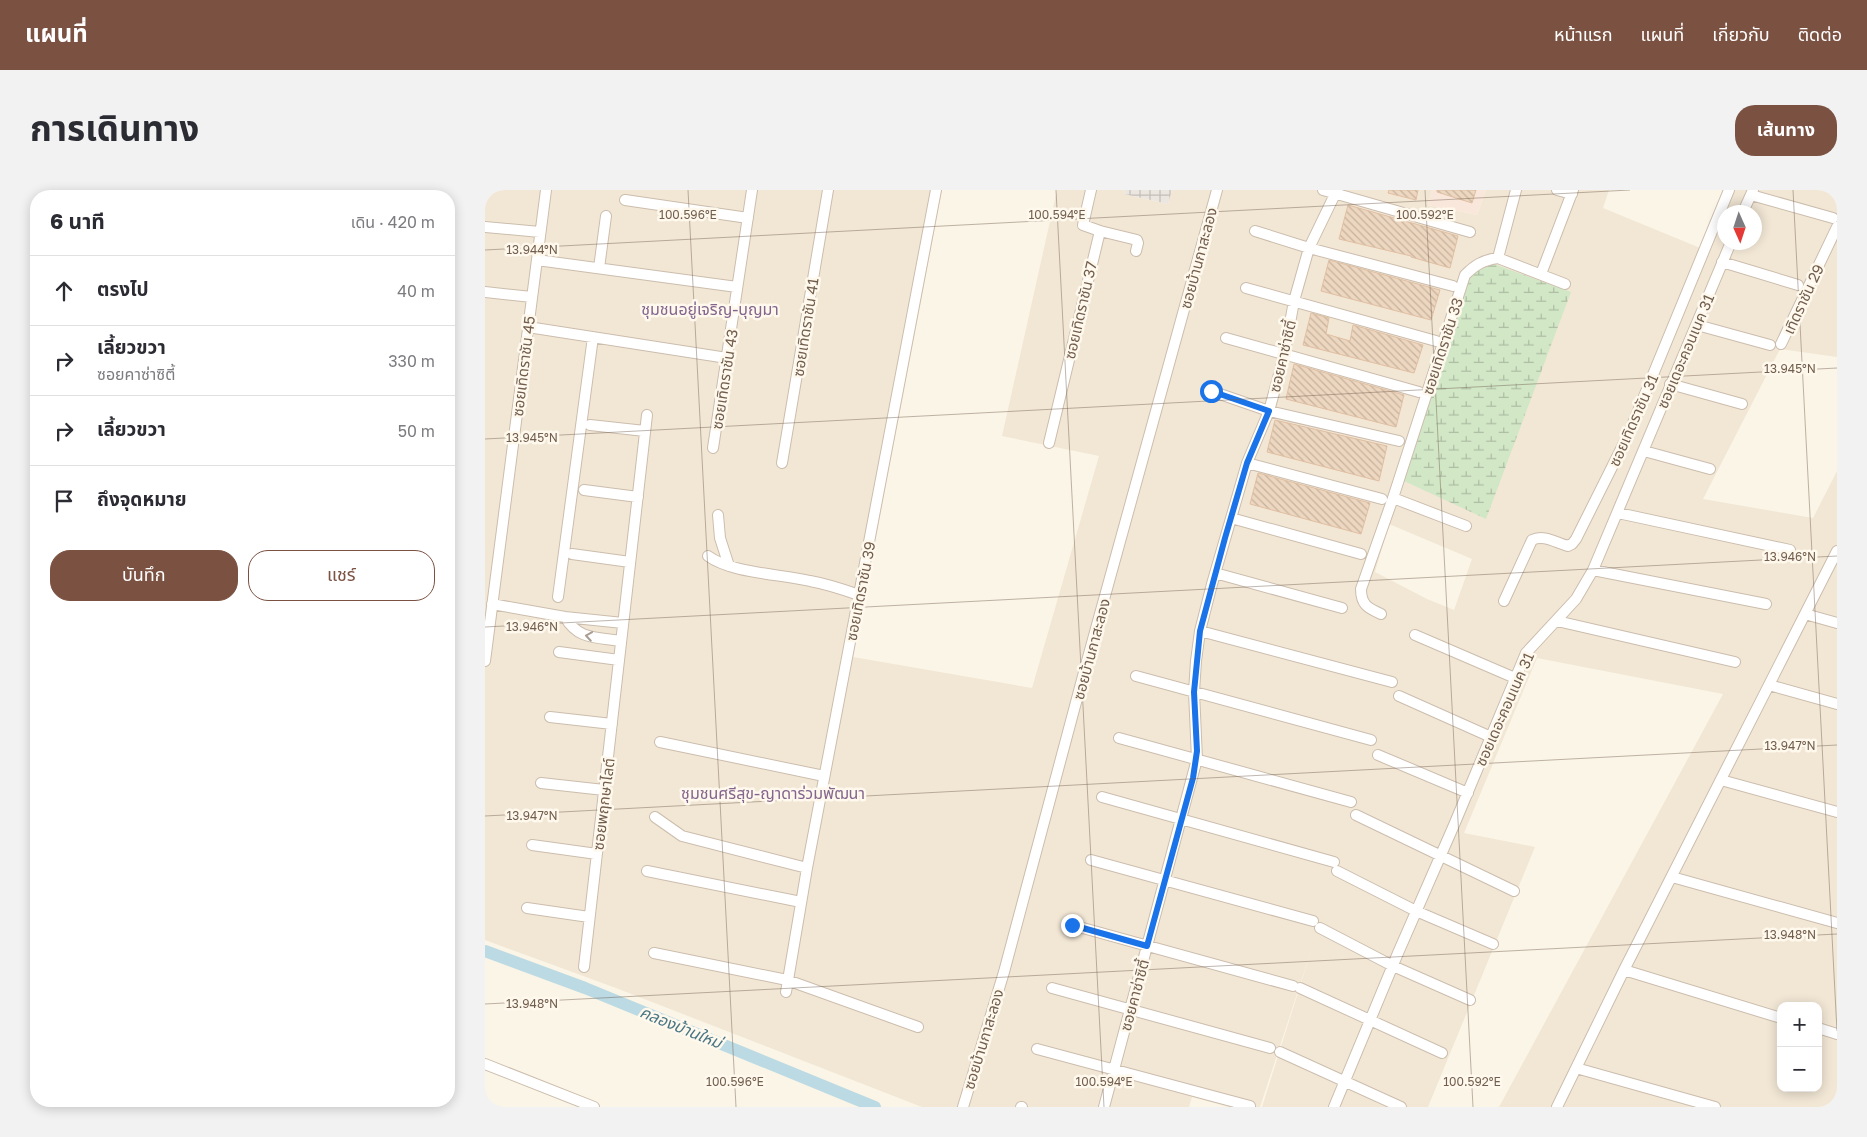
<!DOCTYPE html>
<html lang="th">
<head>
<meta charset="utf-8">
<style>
  :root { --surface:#fff; --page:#f2f2f3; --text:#2b2b33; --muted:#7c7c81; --line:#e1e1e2; --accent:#7b5142 }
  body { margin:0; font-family:"Golos Text","Noto Sans Thai",sans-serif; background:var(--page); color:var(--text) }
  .controls { position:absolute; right:15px; bottom:15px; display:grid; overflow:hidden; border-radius:10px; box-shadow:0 2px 12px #0003 }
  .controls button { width:45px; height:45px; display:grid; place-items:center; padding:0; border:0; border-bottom:1px solid var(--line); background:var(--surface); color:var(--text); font:25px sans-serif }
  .compass { position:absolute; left:1232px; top:15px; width:45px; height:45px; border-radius:50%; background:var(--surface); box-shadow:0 2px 12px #0003; rotate:177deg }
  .stop { position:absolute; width:15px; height:15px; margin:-11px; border:4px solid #1a73e8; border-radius:50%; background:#fff }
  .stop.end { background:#1a73e8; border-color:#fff; box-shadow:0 1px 5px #0008 }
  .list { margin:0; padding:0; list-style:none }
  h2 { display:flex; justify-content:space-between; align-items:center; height:65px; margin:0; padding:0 20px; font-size:21px }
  h2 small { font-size:16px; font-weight:400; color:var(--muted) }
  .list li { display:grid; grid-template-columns:32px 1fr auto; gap:15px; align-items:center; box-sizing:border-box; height:70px; padding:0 20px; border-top:1px solid var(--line) }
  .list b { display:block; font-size:19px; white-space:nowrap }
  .list p { margin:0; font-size:16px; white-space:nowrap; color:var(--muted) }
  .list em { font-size:16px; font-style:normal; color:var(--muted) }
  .actions { display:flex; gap:10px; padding:15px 20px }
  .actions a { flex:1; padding:11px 0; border:1px solid var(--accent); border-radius:20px; text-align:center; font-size:18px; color:var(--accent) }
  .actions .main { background:var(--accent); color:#fff }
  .icon { flex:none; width:28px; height:28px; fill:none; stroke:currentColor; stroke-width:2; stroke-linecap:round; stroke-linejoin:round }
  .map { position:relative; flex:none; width:1352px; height:917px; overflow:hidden; border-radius:20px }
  header { display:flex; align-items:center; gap:30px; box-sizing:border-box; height:70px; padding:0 25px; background:var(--accent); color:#fff }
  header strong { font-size:24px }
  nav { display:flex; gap:28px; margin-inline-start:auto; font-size:18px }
  .intro { display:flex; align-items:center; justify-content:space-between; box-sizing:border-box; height:120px; padding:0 30px }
  h1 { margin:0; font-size:35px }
  .button { padding:12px 22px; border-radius:20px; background:var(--accent); color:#fff; font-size:18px; font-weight:700 }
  main { display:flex; gap:30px; padding:0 30px }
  aside { flex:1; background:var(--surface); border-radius:20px; box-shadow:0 2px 12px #0003 }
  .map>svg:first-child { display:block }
  .residential { fill:#f2e7d5; fill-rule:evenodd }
  .commercial { fill:#fae7db }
  .industrial { fill:url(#industrial-grid) }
  .wetland { fill:url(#wetland-marsh) }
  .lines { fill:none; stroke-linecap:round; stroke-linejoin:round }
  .canal { stroke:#bcdae3; stroke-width:12 }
  .building { fill:url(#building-back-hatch); stroke:#e0bfa2 }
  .street-casing { stroke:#ccbdad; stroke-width:12 }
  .street { stroke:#fff; stroke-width:10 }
  .oneway { stroke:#aa9e94 }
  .route { stroke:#1a73e8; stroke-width:6 }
  .ticks { fill:none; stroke:#725e4d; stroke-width:1; stroke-opacity:0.45 }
  .labels { text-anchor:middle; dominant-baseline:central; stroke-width:5; stroke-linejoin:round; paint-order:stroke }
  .street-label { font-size:15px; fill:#725e4d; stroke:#fef8ed }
  .neighbourhood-label { font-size:16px; fill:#84658e; stroke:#fef8ed }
  .water-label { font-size:16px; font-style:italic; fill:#487584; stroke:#fef8ed }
  .ticks-label { font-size:12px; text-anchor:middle; fill:#725e4d; stroke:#fef8ed; stroke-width:5; stroke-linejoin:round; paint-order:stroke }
</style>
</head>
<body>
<header>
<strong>แผนที่</strong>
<nav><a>หน้าแรก</a><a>แผนที่</a><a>เกี่ยวกับ</a><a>ติดต่อ</a></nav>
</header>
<div class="intro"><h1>การเดินทาง</h1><a class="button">เส้นทาง</a></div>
<main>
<aside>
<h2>6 นาที<small>เดิน · 420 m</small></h2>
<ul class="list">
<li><svg class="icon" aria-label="ahead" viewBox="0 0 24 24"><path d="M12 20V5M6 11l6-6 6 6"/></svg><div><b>ตรงไป</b></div><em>40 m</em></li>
<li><svg class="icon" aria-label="right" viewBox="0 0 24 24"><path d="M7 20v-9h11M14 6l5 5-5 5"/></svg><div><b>เลี้ยวขวา</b><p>ซอยคาซ่าซิตี้</p></div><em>330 m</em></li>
<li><svg class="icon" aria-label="right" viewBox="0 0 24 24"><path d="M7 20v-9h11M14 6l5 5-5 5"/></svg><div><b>เลี้ยวขวา</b></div><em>50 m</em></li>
<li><svg class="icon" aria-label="arrive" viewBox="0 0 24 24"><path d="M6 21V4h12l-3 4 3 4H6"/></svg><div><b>ถึงจุดหมาย</b></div></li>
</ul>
<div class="actions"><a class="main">บันทึก</a><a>แชร์</a></div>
</aside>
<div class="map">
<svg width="1352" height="917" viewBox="0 0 1352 917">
  <defs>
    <pattern id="industrial-grid" width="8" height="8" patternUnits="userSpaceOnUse" patternTransform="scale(1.25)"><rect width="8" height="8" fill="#ebe6e0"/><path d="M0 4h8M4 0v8" fill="none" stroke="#c3beb8"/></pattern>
    <pattern id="wetland-marsh" width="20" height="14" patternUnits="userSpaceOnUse" patternTransform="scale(1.25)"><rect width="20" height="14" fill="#d1e7c6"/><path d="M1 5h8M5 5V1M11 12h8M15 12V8" fill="none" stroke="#aebea3"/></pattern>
    <pattern id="building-back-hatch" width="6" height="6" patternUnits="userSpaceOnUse" patternTransform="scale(1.25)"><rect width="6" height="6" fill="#eed7c0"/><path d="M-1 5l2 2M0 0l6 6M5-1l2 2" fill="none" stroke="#c5b29e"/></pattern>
  </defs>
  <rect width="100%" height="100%" fill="#fbf5e7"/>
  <path class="residential" d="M 0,0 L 457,0 L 368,467 L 547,498 L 614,266 L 517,246 L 572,0 L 640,0 L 639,4 L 683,14 L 687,0 L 947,0 L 943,15 L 992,25 L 1001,0 L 1124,0 L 1118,18 L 1225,62 L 1239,26 L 1240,52 L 1270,52 L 1270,22 L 1241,22 L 1250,0 L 1352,0 L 1352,167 L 1295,159 L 1218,309 L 1328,328 L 1352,281 L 1352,917 L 1014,917 L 1238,504 L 1052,468 L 979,643 L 1050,657 L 943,917 L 777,917 L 827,758 L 775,917 L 744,917 L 707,907 L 704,917 L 437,917 L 131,798 L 0,750 ZM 904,334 L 987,369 L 969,420 L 942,409 L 890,382 ZM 1296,816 L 1333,816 L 1333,898 L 1296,898 Z"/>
  <path class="commercial" d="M 947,0 L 1001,0 L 992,25 L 943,15 Z"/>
  <path class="industrial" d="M 640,0 L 687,0 L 683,14 L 639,4 Z"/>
  <path class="wetland" d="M 1009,74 L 1086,102 L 1001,329 L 919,291 L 984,88 L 995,79 Z"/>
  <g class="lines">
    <path class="canal" d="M 0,761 L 100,798 L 390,917"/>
  </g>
  <path class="building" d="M 904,0 L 933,0 L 931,10 L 903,3 Z
    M 952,0 L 991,0 L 987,13 L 952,2 Z
    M 863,15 L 973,46 L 965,78 L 926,67 L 926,66 L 854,49 Z
    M 844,70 L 955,100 L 946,130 L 836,101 Z
    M 826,123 L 844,128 L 841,144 L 865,151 L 868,135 L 938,155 L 929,183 L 818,155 Z
    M 809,174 L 919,205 L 911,237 L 801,209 Z
    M 790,230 L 902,256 L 894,291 L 782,262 Z
    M 773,283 L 885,313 L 876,344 L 765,314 Z"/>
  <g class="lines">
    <g class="street-casing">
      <path id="street" d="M 838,0 L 985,42
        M 1072,0 L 1087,4
        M 1266,5 L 1348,28
        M 140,10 L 263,28
        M 1258,22 L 1268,0
        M 0,37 L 55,42
        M 615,41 L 652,50 L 653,53 L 651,61
        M 770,41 L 824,58 L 968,96
        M 1013,68 L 1031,0
        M 52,70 L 252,97
        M 1237,72 L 1313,95
        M 114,78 L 121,26
        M 1056,84 L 1088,0
        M 761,98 L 951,151
        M 0,102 L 47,107
        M 1212,135 L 1285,155
        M 43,137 L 242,168
        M 741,148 L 934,202
        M 1296,154 L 1352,37
        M 1185,194 L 1257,214
        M 726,201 L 784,221 L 914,251
        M 105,235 L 160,241
        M 564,253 L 615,41 L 598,35 L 606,0
        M 228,258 L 267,0
        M 1159,261 L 1225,279
        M 297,273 L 343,0
        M 762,273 L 897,309
        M 99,300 L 153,307
        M 908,308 L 981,336
        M 1133,323 L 1305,360
        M 233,325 L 235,348 L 244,376
        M 746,328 L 876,364
        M 87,364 L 145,372
        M 223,366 C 246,383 295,384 325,391 C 342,394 357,399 374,405
        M 1108,380 L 1281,414
        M 730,383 L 857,418
        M 73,407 L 108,147
        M 1019,411 L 1047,350 C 1059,344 1071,353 1083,356 L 1087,354 L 1091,349 L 1144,243 L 1244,0
        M 7,414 L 80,427 L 138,433
        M 896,424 C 883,418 876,415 876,399 L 908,308 L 980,85 C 990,75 998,70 1013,68 L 1080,94
        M 1320,424 L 1352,433
        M 80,427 C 93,450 112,447 136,451
        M 1072,431 L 1250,472
        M 715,441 L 907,492
        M 930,445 L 1030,488
        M 74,462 L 134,470
        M 0,471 L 61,0
        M 651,486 L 886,550
        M 1284,495 L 1352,514
        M 914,506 L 1006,547
        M 65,527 L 127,534
        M 634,548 L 866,612
        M 175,552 L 339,586
        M 893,565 L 983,603
        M 1236,590 L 1352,622
        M 56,593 L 119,600
        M 617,607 L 849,672
        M 871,625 L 1029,701
        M 170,627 L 197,646 L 322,678
        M 47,655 L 112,664
        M 606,670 L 828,731
        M 162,681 L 316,712
        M 852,681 L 931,721 L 1008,754
        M 1187,687 L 1352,733
        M 42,718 L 104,727
        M 587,735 L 808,796
        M 835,738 L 908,776 L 985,810
        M 169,763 L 302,790 L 433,837
        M 99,777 L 162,225
        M 1139,780 L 1296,828
        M 567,798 L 785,858
        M 815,798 L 957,863
        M 301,802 L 322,678 L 451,0
        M 1333,838 L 1352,844
        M 552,859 L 765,916
        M 795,862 L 916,917
        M 0,874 L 109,917
        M 1091,878 L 1230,917
        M 478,917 L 519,782 L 602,471 L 732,0
        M 536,917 L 537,917
        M 619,917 L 712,569 L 709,502 L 711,471 L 715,441 L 727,394 L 762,273 L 784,221 L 799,166 L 809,111 L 824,58 L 852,0
        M 849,917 L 913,763 L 969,635 L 1041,463 L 1091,409 L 1108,380 L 1246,52
        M 1072,917 L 1139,780 L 1352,361"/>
    </g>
    <use href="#street" class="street"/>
  </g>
  <defs><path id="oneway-chevron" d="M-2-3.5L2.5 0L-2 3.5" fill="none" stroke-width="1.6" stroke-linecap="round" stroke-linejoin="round" transform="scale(1.25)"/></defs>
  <use class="oneway" href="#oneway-chevron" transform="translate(104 446) rotate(-171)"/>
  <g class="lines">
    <path class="route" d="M 587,735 L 662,756 L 708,588 L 712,561 L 709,502 L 715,441 L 740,348 L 762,273 L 784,221 L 726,201"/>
  </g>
  <path class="ticks" d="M 203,0 L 251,917M 571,0 L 619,917M 940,0 L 988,917M 1308,0 L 1352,841M 0,60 L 1145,0M 0,249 L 1352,178M 0,437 L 1352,366M 0,626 L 1352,555M 0,814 L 1352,744"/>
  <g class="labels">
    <g class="street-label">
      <text transform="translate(713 68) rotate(-75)">ซอยบ้านกาสะลอง</text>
      <text transform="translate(1318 109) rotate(-65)">เทิดราชัน 29</text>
      <text transform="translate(595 120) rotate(-77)">ซอยเทิดราชัน 37</text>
      <text transform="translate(320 137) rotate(-81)">ซอยเทิดราชัน 41</text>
      <text transform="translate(957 156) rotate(-72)">ซอยเทิดราชัน 33</text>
      <text transform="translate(1200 161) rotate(-67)">ซอยเดอะคอนเนค 31</text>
      <text transform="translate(797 166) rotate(-77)">ซอยคาซ่าซิตี้</text>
      <text transform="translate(38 176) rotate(-83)">ซอยเทิดราชัน 45</text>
      <text transform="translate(239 189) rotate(-81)">ซอยเทิดราชัน 43</text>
      <text transform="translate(1148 230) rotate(-66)">ซอยเทิดราชัน 31</text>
      <text transform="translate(375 401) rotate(-79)">ซอยเทิดราชัน 39</text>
      <text transform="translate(606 459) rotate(-75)">ซอยบ้านกาสะลอง</text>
      <text transform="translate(1019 519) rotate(-66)">ซอยเดอะคอนเนค 31</text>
      <text transform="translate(118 614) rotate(-83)">ซอยพฤกษาไลต์</text>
      <text transform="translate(649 805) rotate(-75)">ซอยคาซ่าซิตี้</text>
      <text transform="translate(498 849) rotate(-73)">ซอยบ้านกาสะลอง</text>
    </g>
    <g class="neighbourhood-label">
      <text x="225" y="119">ชุมชนอยู่เจริญ-บุญมา</text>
      <text x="288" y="603">ชุมชนศรีสุข-ญาดาร่วมพัฒนา</text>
    </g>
    <g class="water-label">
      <text transform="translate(196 837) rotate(22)">คลองบ้านใหม่</text>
    </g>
  </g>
  <g class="ticks-label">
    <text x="203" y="29">100.596°E</text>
    <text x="572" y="29">100.594°E</text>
    <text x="940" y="29">100.592°E</text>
    <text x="47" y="64">13.944°N</text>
    <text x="1305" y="183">13.945°N</text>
    <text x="47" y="252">13.945°N</text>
    <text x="1305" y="371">13.946°N</text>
    <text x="47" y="441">13.946°N</text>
    <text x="1305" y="560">13.947°N</text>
    <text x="47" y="630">13.947°N</text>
    <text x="1305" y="749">13.948°N</text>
    <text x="47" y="818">13.948°N</text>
    <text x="250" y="896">100.596°E</text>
    <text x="619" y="896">100.594°E</text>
    <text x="987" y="896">100.592°E</text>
  </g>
</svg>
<div class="controls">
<button>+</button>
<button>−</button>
</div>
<svg class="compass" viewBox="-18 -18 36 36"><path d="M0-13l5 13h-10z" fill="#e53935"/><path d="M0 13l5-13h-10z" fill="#7c7c81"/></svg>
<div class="stop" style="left:726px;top:201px"></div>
<div class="stop end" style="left:587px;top:735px"></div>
</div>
</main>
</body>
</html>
